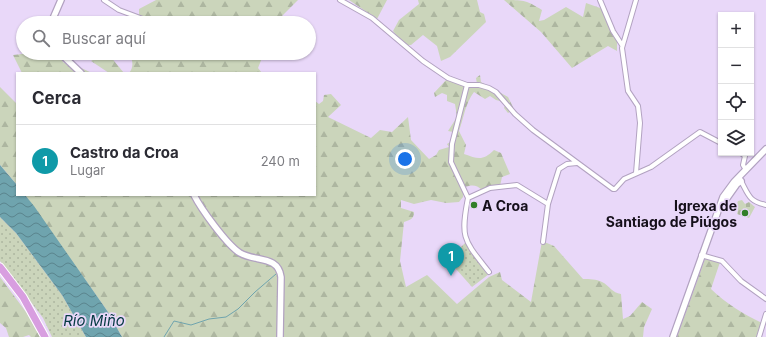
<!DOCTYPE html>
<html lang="es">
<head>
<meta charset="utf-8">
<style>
  :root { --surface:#fff; --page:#f7f7f7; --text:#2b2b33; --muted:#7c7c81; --line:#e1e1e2; --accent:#0f766e }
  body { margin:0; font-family:Inter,sans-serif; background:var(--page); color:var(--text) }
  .controls { position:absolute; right:12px; top:12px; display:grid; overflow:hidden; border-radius:0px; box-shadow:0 1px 3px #0004 }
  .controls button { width:36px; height:36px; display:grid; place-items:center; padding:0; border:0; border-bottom:1px solid var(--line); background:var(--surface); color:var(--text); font:20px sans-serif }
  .you { position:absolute; left:405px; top:159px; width:14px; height:14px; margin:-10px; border:3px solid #fff; border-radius:50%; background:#1a73e8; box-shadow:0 0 0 6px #1a73e833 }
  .badge { display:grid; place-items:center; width:26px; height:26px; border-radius:50%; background:var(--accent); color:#fff; font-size:13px; font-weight:700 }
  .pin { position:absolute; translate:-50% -33px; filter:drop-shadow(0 1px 2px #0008) }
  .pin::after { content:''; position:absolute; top:21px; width:14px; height:12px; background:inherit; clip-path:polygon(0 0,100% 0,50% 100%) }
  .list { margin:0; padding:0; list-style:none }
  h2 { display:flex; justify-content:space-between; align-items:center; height:52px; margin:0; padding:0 16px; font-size:17px }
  h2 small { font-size:13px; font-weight:400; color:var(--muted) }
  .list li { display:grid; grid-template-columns:26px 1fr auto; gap:12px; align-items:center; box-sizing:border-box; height:72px; padding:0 16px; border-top:1px solid var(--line) }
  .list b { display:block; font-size:15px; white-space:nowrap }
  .list p { margin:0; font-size:13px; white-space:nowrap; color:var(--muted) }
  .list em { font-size:13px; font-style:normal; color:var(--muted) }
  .icon { flex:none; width:22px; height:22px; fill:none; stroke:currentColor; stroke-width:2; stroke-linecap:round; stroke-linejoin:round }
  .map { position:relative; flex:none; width:766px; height:337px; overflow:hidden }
  .search { position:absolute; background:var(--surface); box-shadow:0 1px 3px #0004; left:16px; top:16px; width:300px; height:44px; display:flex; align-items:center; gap:10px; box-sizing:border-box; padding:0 14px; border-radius:22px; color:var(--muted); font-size:15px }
  .panel { position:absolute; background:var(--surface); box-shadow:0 1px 3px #0004; left:16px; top:72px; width:300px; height:124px; border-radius:0px }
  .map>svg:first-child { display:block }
  .grass { fill:url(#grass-dots) }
  .forest { fill:url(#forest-firs) }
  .cemetery { fill:url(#cemetery-stones) }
  .water { fill:url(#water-waves) }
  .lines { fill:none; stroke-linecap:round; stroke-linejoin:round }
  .stream { stroke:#6fa4ae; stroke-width:1 }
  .street-casing { stroke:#b2a2c1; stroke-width:6 }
  .secondary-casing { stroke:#b2a2c1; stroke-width:8 }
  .highway-casing { stroke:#fff; stroke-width:9 }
  .street { stroke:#fff; stroke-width:4 }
  .secondary { stroke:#fff; stroke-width:5.5 }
  .highway { stroke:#d89ee0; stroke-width:7 }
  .poi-dot { fill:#317f28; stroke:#e9d8f9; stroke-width:1.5 }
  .labels { text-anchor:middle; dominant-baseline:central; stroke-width:3.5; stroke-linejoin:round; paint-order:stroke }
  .poi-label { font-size:14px; font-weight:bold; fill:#150f1a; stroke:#e9d8f9; text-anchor:start }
  .water-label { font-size:15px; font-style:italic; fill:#063b43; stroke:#e9d8f9 }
</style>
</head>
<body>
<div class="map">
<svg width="766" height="337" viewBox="0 0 766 337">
  <defs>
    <pattern id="grass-dots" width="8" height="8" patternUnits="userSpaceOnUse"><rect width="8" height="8" fill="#cbd5bb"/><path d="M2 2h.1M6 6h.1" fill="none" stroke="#adb6a0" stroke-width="1.8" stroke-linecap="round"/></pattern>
    <pattern id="forest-firs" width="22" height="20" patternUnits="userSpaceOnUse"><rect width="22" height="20" fill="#cbd5bb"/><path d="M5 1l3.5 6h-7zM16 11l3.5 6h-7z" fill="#adb6a0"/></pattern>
    <pattern id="cemetery-stones" width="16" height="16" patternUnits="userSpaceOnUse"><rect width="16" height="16" fill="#cbd5bb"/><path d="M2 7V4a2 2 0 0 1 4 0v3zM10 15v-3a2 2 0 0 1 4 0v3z" fill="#adb6a0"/></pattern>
    <pattern id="water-waves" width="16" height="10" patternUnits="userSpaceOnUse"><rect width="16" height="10" fill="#6fa4ae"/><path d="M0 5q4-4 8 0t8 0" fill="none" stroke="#5a848d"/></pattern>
  </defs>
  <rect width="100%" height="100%" fill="#e9d8f9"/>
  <path class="grass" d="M 0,217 L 16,233 L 62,295 L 86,337 L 52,337 L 43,318 L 0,261 Z
    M 466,242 L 489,274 L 472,287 L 448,260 Z"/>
  <path class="forest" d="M 156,0 L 298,0 L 275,23 L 147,23 L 139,16 L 139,9 Z
    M 349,0 L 387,0 L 377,19 Z
    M 418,0 L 477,0 L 480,12 L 484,14 L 486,22 L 450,57 L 441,61 L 437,46 L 423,35 L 411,45 L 404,45 L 393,31 L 399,20 L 419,4 Z
    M 504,0 C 523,0 526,0 542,10 L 539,21 L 544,20 L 566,7 L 583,17 L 586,3 L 603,9 L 617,38 L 617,51 L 608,46 L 572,68 L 541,32 Z
    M 31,53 L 57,53 L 64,63 L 70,59 L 77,66 L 92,73 L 22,73 L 13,55 Z
    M 129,53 L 264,53 L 258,68 L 262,73 L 129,73 C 134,67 133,60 129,53 Z
    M 104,54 L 110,56 L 124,73 L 109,73 L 91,61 Z
    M 480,75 L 481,82 L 508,97 L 514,109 L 508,113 L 504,108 L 505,105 L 500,101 L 496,100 L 490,96 L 485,99 L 474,92 C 465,104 464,117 459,131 L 466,145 L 464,154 C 478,159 483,161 494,150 L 501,153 L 510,174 L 502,177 L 500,186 L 482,190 C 476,184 472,185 464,187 L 463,197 L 459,202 L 446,203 L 431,200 L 414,204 L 401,200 L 401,208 L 414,212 C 414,219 410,220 404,222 L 400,261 L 406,287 L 427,275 L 457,304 L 489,277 L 500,272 L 502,280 L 531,302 L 542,241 L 554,246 L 583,279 C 590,279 596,279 602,282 C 610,286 612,293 621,294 L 623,319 L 630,316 L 642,302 L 652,309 L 644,327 L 643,337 L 122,337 L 108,312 L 25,195 L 315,195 L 315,101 L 319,104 L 323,101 L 324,95 L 331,94 L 341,105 L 328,117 L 371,138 L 380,130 L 392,132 L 408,117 L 411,140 L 429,159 L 436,155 L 439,150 L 449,147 L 447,144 L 452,141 L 453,132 L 448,131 L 457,117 L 455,104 L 447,101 L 447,95 L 442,93 L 435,97 L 434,93 L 447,79 L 471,85 L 477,84 L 476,78 Z
    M 0,87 L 17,104 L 17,185 L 0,165 Z
    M 705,259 L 720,262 L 711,289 C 727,304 743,314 762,323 L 758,337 L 677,337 Z
    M 0,277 L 26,312 L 40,337 L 31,337 L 29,335 L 23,337 L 9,337 L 6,328 L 0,323 Z"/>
  <path class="cemetery" d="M 742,200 L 745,204 L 749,202 L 755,207 L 749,218 L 737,214 L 738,210 L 735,208 L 738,201 Z"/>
  <path class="water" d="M 0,165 L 17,185 L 17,195 L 25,195 L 34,206 L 108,312 L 122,337 L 86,337 L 62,295 L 16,233 L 0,217 Z"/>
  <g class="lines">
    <path class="stream" d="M 164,337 L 174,321 L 191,325 L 209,319 L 226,317 L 238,309 L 255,292 L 276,274"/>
    <g class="street-casing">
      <path id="street" d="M 104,0 L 119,10 L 143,19
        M 340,0 L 372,18 L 423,61 L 448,78 L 467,85 L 479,85 L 489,88 L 496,92 L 515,114 L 533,130 L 613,189 L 615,189 L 624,179 L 651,167 L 700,132 L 721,143
        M 600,0 L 613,31 L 622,45
        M 467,85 L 452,144 L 451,162 L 468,198 L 490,188 L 517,185 L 548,204
        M 741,153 L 745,156 L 743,165 L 746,170
        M 636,173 L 640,123 L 638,106 L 628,91 L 622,48 L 636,0
        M 741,181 C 749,196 749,201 766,205
        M 468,198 C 460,239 464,240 489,272
        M 543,242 L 548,204 L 559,169 L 567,164 L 577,163
        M 701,255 L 722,261 L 741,281 L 766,299
        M 759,337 L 766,314"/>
    </g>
    <g class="secondary-casing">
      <path id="secondary" d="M 51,23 L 61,0
        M 60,53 L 81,73
        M 194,195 C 201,209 227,245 240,253 C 255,262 278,255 281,277 L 280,337
        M 720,208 L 737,184 L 741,181 L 738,178
        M 673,337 L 723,197 L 734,182 L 766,149"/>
    </g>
    <g class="highway-casing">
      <path id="highway" d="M 0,267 L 23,297 L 45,337"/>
    </g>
    <use href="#street" class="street"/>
    <use href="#secondary" class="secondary"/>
    <use href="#highway" class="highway"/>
  </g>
  <g class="poi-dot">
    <circle cx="474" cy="205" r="4"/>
    <circle cx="745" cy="213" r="4"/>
  </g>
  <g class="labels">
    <g class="poi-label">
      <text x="482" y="205">A Croa</text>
      <text x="737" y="205" text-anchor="end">Igrexa de<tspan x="737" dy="16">Santiago de Piúgos</tspan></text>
    </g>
    <g class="water-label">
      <text x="94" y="320">Río Miño</text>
    </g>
  </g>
</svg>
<div class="controls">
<button>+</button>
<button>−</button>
<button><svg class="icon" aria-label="locate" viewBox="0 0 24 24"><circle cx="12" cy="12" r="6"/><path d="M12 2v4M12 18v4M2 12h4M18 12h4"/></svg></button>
<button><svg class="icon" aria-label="layers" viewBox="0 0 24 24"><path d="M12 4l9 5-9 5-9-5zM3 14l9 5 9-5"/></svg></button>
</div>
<div class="you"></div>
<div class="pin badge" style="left:451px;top:276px;background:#0f9aa8">1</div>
<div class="search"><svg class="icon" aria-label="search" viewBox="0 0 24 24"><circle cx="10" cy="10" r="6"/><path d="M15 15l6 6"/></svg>Buscar aquí</div>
<section class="panel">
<h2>Cerca<small></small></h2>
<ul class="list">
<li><span class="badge" style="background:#0f9aa8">1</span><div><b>Castro da Croa</b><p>Lugar</p></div><em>240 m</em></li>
</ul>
</section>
</div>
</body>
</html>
